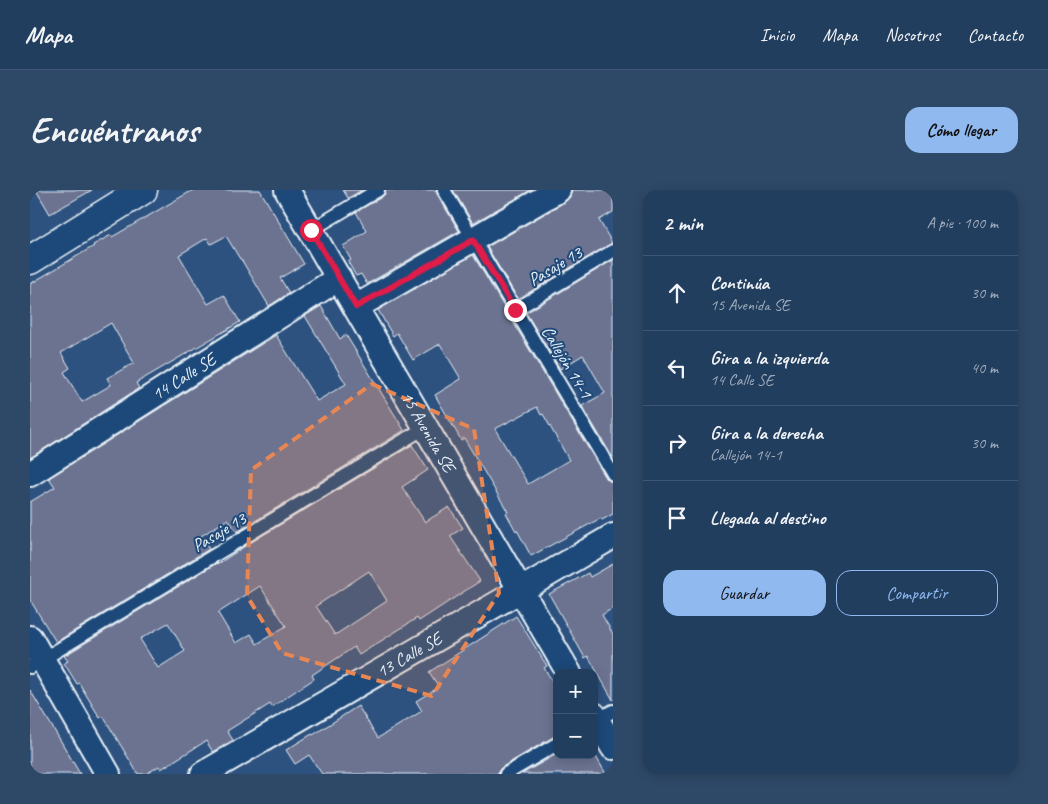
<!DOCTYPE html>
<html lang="es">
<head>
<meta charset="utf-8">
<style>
  :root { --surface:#223e5f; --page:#2e4968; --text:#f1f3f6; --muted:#a2aebd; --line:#3f5774; --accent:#90b9f0 }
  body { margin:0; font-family:Caveat,sans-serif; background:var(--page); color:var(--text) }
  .controls { position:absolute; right:15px; bottom:15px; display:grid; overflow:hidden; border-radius:10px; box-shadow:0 2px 12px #0003 }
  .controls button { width:45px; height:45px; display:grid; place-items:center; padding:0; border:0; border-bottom:1px solid var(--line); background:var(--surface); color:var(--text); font:25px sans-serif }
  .stop { position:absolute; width:15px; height:15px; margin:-11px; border:4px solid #e11d48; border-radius:50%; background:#fff }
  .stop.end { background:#e11d48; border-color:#fff; box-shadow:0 1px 5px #0008 }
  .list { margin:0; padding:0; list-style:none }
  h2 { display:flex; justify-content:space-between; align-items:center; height:65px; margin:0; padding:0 20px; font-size:21px }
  h2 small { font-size:16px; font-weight:400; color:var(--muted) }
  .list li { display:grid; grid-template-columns:32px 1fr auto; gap:15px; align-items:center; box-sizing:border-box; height:75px; padding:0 20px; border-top:1px solid var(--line) }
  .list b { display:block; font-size:19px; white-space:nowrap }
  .list p { margin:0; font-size:16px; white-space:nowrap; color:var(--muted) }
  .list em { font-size:16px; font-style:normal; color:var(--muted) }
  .actions { display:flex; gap:10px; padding:15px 20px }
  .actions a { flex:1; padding:11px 0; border:1px solid var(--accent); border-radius:15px; text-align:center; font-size:18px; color:var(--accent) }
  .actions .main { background:var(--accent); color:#111 }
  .icon { flex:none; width:28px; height:28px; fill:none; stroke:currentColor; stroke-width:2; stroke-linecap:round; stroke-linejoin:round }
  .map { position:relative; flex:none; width:583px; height:584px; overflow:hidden; border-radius:15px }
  header { display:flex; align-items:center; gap:30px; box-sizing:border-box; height:70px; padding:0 25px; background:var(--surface); border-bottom:1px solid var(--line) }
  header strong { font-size:24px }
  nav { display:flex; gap:28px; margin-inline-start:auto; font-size:18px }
  .intro { display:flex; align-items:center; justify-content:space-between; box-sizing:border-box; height:120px; padding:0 30px }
  h1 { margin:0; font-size:35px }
  .button { padding:12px 22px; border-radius:15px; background:var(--accent); color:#111; font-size:18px; font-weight:700 }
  main { display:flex; gap:30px; padding:0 30px }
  aside { flex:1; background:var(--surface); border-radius:15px; box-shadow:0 2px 12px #0003 }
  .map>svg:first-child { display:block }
  .building { fill:#6c7391; stroke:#e8f1f8; fill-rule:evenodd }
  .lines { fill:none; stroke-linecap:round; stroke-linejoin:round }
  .service-casing { stroke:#e8f1f8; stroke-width:16 }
  .minor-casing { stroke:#e8f1f8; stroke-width:28 }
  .tertiary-casing { stroke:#e8f1f8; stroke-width:31 }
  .service { stroke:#1f4a7a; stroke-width:12 }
  .minor { stroke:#1f4a7a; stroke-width:24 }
  .tertiary { stroke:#1f4a7a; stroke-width:28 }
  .route { stroke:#e11d48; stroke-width:6 }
  .marked { fill:#e88753; fill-opacity:0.2; stroke:#e88753; stroke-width:4; stroke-dasharray:10 6; stroke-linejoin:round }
  .labels { text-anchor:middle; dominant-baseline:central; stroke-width:4; stroke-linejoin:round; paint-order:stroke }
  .street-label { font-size:18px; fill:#e8f1f8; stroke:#1f4a7a }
</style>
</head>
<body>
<header>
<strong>Mapa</strong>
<nav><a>Inicio</a><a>Mapa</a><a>Nosotros</a><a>Contacto</a></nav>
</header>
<div class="intro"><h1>Encuéntranos</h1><a class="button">Cómo llegar</a></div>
<main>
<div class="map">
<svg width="583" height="584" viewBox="0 0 583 584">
  <rect width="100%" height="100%" fill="#2e527f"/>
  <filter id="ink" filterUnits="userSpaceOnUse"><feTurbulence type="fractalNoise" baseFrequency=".02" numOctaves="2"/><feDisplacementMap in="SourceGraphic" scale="10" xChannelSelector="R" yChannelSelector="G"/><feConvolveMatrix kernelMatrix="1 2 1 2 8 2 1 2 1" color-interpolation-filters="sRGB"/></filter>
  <g filter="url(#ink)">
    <path class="building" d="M 6,0 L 62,0 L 20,24 Z
      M 163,0 L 230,0 L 274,74 L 250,88 L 259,103 L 239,116 L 211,69 L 210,69 L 196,46 L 181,54 L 177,48 L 149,65 L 178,114 L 194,105 L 210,132 L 106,193 L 109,198 L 0,268 L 0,94 L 64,56 L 63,55 L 81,45 L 82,47 ZM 81,133 L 104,173 L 77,188 L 81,195 L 52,212 L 34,182 L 40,178 L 31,163 Z
      M 313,0 L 332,0 L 318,8 Z
      M 356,0 L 406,0 L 407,4 L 429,41 L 337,94 L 331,84 L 326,86 L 318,72 L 321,70 L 313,56 L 337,41 L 326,22 L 352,7 L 355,4 Z
      M 423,0 L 501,0 L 443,33 Z
      M 542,0 L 583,0 L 583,22 L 569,30 L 582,53 L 488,109 L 457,57 L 535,12 L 540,7 Z
      M 443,65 L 576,288 L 579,291 L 583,292 L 583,324 L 572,330 L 571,328 L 501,366 L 487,340 L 486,341 L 476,323 L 478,322 L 434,248 L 431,250 L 405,205 L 431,189 L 410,154 L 383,170 L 367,143 L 363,146 L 348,120 ZM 507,217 L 511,225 L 513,224 L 539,270 L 498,294 L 465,239 Z
      M 583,70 L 583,268 L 552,216 L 575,203 L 553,165 L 530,179 L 496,123 Z
      M 291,116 L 310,149 L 316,145 L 374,240 L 373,241 L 207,342 L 198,329 L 171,346 L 179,359 L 26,452 L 0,410 L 0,312 L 25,297 L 19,288 L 246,145 L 287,211 L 316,194 L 275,126 Z
      M 382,255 L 398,280 L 372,297 L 395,332 L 419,317 L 433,338 L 420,346 L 450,391 L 389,431 L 387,428 L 329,465 L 324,457 L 282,485 L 284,489 L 261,504 L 242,517 L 240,514 L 197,541 L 203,550 L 183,562 L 176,551 L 131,579 L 129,576 L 116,584 L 108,584 L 73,526 L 70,528 L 49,493 L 47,494 L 34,473 L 38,471 L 34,466 L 187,373 L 188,374 L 215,356 ZM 339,381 L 357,411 L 305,445 L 286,416 ZM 230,396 L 256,436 L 227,454 L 221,444 L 206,453 L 188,423 ZM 138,433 L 155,461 L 128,478 L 110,449 Z
      M 583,374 L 583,418 L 572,425 L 583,444 L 583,510 L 558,466 L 555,468 L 519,404 L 558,383 L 560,387 Z
      M 486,426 L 517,476 L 514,478 L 527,498 L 527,546 L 523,547 L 472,577 L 469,580 L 468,584 L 292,584 L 279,565 L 265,574 L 256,560 L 282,544 L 283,545 L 328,516 L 348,548 L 392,521 L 386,511 L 409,497 L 399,482 Z
      M 0,500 L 32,553 L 50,584 L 0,584 Z
      M 527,564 L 527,565 L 565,565 L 576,584 L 492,584 Z"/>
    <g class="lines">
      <g class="service-casing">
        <path id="service" d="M 414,0 L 583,284
          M 281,40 L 348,0
          M 485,120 L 583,61
          M 0,477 L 396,237
          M 564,532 L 583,521
          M 476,584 L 527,554"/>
      </g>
      <g class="minor-casing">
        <g id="minor">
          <path id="s1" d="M 257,0 L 539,483"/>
          <path d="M 326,117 L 528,0"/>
          <path id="s2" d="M 0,284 L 309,88"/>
          <path d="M 0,448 L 78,584"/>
          <path d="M 564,525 L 583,557"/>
          <path id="s3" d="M 173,584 L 491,400 L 583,346"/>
        </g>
      </g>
      <g class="tertiary-casing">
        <path id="tertiary" d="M 0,70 L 113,0"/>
      </g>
      <use href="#service" class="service"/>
      <use href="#minor" class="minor"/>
      <use href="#tertiary" class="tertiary"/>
    </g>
  </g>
  <g class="lines" filter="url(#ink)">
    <path class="route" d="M 281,40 L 326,117 L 443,50 L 485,120"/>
  </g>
  <path class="marked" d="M 342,194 L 444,239 L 469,403 L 402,506 L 252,463 L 217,406 L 221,280 Z"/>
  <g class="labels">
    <g class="street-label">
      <text transform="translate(525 76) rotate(-31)">Pasaje 13</text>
      <text transform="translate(537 172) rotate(59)">Callejón 14-1</text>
      <text stroke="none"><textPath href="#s2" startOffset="182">14 Calle SE</textPath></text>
      <text stroke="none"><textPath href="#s1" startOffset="280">15 Avenida SE</textPath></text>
      <text transform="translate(189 342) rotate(-31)">Pasaje 13</text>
      <text stroke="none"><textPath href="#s3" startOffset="238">13 Calle SE</textPath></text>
    </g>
  </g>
</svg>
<div class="controls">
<button>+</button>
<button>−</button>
</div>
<div class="stop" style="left:281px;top:40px"></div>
<div class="stop end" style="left:485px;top:120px"></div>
</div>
<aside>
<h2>2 min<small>A pie · 100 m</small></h2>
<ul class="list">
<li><svg class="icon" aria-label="ahead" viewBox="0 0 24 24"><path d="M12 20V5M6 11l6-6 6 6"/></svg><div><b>Continúa</b><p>15 Avenida SE</p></div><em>30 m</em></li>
<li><svg class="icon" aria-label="left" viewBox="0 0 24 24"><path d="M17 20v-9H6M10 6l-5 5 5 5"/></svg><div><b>Gira a la izquierda</b><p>14 Calle SE</p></div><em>40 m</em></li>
<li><svg class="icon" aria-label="right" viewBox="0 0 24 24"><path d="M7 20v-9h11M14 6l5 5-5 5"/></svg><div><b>Gira a la derecha</b><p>Callejón 14-1</p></div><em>30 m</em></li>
<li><svg class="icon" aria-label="arrive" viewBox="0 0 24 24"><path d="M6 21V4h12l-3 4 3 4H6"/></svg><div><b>Llegada al destino</b></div></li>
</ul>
<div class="actions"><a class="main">Guardar</a><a>Compartir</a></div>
</aside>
</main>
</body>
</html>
